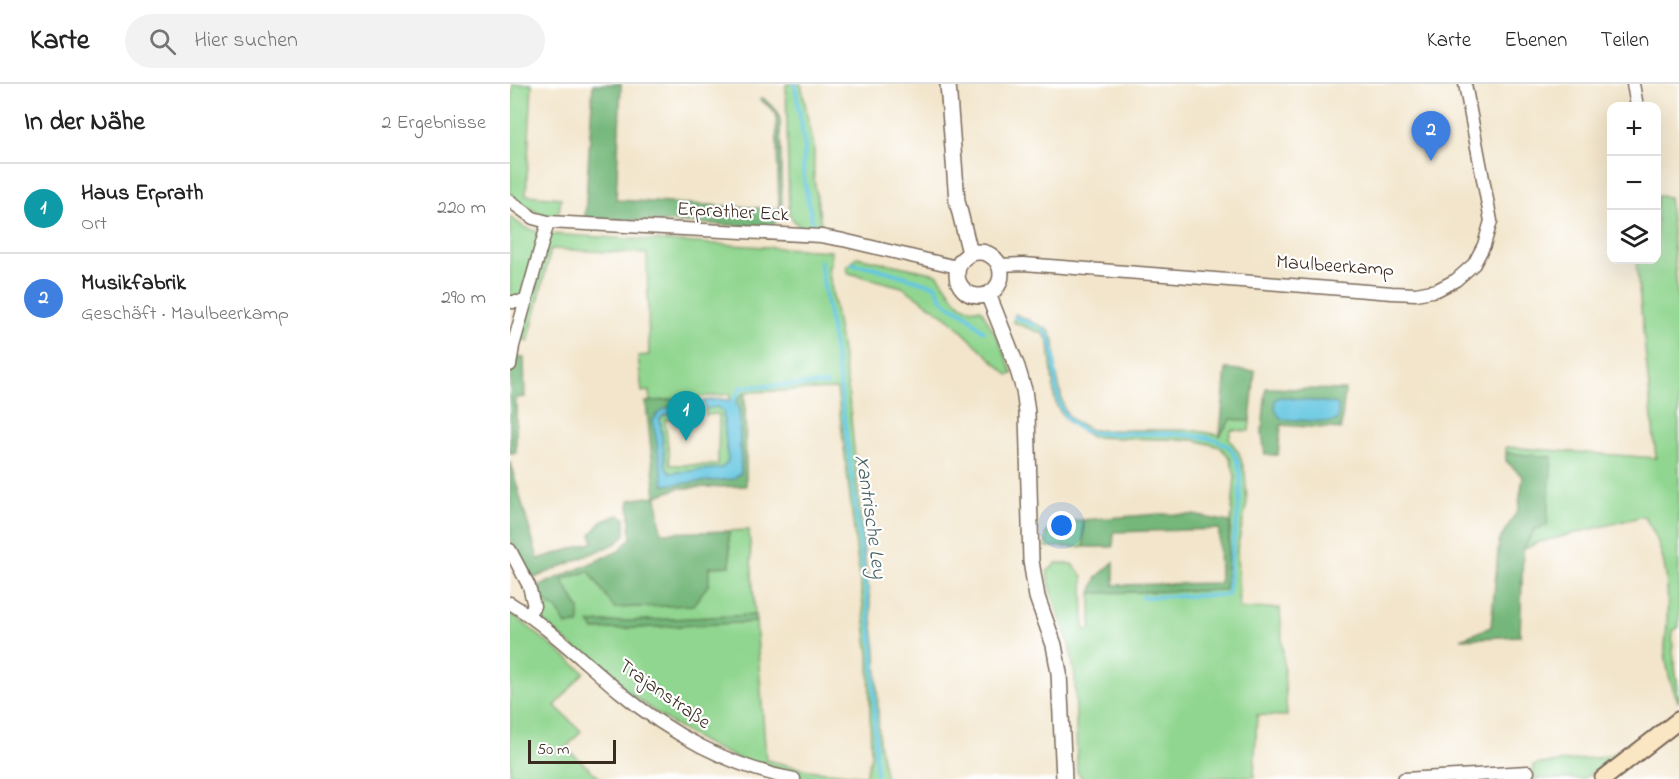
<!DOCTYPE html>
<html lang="de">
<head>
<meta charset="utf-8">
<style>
  :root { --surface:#fff; --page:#f2f2f2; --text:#222; --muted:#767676; --line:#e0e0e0; --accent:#2563eb }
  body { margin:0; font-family:"Indie Flower",sans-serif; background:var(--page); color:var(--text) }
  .controls { position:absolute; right:18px; top:18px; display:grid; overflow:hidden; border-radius:12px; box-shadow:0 6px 24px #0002 }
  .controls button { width:54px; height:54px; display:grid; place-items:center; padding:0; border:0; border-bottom:2px solid var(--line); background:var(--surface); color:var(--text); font:30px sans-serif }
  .scale { position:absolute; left:18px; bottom:15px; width:88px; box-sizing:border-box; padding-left:6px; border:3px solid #3b2a1e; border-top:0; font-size:16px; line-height:21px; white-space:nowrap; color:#3b2a1e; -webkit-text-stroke:4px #fff; paint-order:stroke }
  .you { position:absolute; left:552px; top:442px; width:21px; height:21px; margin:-15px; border:4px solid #fff; border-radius:50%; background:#1a73e8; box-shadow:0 0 0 9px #1a73e833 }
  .badge { display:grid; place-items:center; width:39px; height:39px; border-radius:50%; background:var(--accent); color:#fff; font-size:20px; font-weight:700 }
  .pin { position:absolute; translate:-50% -50px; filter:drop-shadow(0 2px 3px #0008) }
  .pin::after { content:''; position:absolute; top:32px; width:21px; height:18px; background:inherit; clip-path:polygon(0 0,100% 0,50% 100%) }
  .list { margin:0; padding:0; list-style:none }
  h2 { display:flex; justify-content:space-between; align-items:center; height:78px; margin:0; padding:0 24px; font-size:26px }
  h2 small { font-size:20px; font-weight:400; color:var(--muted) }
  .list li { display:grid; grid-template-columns:39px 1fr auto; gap:18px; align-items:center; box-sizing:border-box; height:90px; padding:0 24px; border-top:2px solid var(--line) }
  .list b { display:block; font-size:22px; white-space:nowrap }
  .list p { margin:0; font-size:20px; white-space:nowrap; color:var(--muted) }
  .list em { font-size:20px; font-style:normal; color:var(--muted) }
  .icon { flex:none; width:33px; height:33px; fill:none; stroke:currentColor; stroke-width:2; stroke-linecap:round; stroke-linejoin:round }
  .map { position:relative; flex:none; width:1169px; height:695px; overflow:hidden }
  header { display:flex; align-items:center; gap:36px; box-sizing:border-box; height:84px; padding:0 30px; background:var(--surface); border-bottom:2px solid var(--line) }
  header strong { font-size:28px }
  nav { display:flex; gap:33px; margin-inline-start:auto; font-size:21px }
  .search { width:420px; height:54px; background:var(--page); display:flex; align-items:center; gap:15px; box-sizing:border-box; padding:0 21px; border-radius:33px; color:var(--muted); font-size:22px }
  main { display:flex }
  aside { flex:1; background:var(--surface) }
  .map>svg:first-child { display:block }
  .green { fill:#91d690; stroke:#668057; stroke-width:1.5 }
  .forest { fill:#74b77a; stroke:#58704c; stroke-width:1.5 }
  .water { fill:#63c6e1; stroke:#4f7880; stroke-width:1.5 }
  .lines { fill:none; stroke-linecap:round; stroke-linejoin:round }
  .stream { stroke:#63c6e1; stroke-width:4 }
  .minor-casing { stroke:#7b6b5b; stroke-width:15 }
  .tertiary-casing { stroke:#7b6b5b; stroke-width:18 }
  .secondary-casing { stroke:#7b6b5b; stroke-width:20 }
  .minor { stroke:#fff; stroke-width:12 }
  .tertiary { stroke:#fff; stroke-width:15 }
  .secondary { stroke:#fbe6c4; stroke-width:16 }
  .labels { text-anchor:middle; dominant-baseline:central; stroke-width:4.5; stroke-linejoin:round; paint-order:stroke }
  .street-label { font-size:20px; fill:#3b2a1e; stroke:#fff }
  .water-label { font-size:21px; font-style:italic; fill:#496162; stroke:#fff }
</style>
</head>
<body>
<header>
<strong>Karte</strong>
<div class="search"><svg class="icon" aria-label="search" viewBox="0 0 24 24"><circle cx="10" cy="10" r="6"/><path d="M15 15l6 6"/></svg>Hier suchen</div>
<nav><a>Karte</a><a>Ebenen</a><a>Teilen</a></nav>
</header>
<main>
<aside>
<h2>In der Nähe<small>2 Ergebnisse</small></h2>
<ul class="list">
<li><span class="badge" style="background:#0f9aa8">1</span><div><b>Haus Erprath</b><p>Ort</p></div><em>220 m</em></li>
<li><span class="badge" style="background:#3f7fe0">2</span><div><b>Musikfabrik</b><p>Geschäft · Maulbeerkamp</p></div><em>290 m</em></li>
</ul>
</aside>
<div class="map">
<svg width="1169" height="695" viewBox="0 0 1169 695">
  <rect width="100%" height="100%" fill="#fff"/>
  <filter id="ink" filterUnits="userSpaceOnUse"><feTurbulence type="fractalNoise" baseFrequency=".0167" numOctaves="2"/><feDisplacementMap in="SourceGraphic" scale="12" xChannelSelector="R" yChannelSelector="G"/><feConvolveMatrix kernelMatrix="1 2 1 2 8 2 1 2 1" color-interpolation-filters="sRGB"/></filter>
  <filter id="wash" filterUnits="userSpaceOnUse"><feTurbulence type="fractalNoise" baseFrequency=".008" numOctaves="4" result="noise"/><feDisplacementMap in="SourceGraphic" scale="24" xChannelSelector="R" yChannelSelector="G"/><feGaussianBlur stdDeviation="1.35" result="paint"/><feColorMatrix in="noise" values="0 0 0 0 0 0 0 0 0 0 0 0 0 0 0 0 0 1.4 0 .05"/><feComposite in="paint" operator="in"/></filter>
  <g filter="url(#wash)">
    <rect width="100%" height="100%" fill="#f2e5cb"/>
    <path class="green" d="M 3,0 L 22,0 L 16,111 L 51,114 L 49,128 L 40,133 C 24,128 11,122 0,109 L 0,40 Z
      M 276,0 L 291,0 L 304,63 L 304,94 L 312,147 L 292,146 L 279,131 Z
      M 1147,112 L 1159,113 L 1169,227 L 1169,543 L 1163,547 C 1160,572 1169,594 1169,619 C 1161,602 1156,585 1155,566 C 1155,556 1157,547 1157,538 C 1159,500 1156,463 1134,432 L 1026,459 L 1013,466 L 1025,445 L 1042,373 L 996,369 L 996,363 L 1146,374 L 1126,176 L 1146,176 Z
      M 0,133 L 14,143 L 31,149 L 12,215 L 0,214 Z
      M 39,150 L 321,167 L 321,182 L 318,182 L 338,304 L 354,469 L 366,566 L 369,659 L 376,695 C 349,695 320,695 294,693 C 185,675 110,602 29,534 L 31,516 L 47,525 L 56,541 L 69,525 L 51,496 L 79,487 L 220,482 L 219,447 L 239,446 L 245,531 L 80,539 L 84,546 L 246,538 L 256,676 L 298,686 L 355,692 L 361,673 L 359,571 L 327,305 L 236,308 L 225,318 L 219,317 L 220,310 L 140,318 L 139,307 L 132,308 L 128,272 L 139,271 L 137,170 L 41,165 L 18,258 L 11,254 Z
      M 347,173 L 427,190 C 443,207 443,226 471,225 L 489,257 L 503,290 L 498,291 L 438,234 L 392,203 L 339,189 L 336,184 Z
      M 505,230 L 539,246 L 544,257 L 546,288 L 554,325 L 561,335 L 581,346 L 681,346 L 710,351 L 721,335 L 740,337 L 739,347 L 721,346 L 719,355 L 729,369 L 735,389 L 737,419 L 727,465 L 729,525 L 770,524 L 777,632 L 747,631 L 744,693 L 573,695 L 567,688 L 565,592 L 559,560 L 543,514 L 537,488 L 547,479 L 562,480 L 573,492 L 574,546 L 581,545 L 581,509 L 715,506 L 725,392 L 720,374 L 710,363 L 685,356 L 581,353 L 558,338 L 547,323 L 544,311 L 539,259 L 534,250 L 503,238 Z
      M 207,322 L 213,327 L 218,378 L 213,384 L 161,389 L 156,385 L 150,335 L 154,331 L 186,326 L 187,332 L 155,336 L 160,381 L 208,381 L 209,330 L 196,331 L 195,325 Z
      M 573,436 L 574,463 L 536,463 L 536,449 L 554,439 Z
      M 0,528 L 74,588 L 45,622 L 71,647 L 56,664 L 91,695 L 0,695 Z
      M 1116,665 L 1073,695 L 1002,695 L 1024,694 L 1023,681 L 1093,673 Z"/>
    <path class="forest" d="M 83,0 L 111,0 L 106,116 L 269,125 L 266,29 L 250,15 L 253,14 L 267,27 L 270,36 L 272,131 L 259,145 L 237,142 L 75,134 Z
      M 5,273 L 14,274 L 15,313 L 6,314 L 6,369 L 0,369 L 0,294 Z
      M 716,285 L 745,287 L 740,337 L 721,335 L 710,351 Z
      M 756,304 L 835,306 L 831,345 L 771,341 L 768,371 L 755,371 L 752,348 Z
      M 235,308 L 236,402 L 169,404 L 147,412 L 151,449 L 219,447 L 220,482 L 199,483 L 199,500 L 183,521 L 104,524 L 79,487 L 52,496 L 69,525 L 69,540 L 56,541 L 47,525 L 31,516 L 27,503 L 109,467 L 121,454 L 119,416 L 146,412 L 136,318 L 184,313 L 185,319 L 162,322 L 146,331 L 154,401 L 223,395 L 231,388 L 229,326 L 225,318 Z
      M 996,369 L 1042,373 L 1037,442 L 1025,445 L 1013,466 L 1010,552 L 951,555 L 981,543 L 989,457 L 1008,426 L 1013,393 L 996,377 Z
      M 0,377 L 28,475 L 84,458 L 81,450 L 93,437 L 109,431 L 115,434 L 115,450 L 107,459 L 22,495 L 19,494 L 0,455 Z
      M 650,430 L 683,431 L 720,438 L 715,506 L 581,509 L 587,493 L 604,478 L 604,501 L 710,499 L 709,445 L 604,448 L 603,463 L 574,463 L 573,436 Z
      M 245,531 L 246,538 L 84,546 L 79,539 Z"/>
    <path class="water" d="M 770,313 L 828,320 L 828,334 L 826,337 L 819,338 L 772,335 C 766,330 764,324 765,316 Z
      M 211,315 L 225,318 L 229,326 L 231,389 L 223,395 L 154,401 L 143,337 C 150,321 170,321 185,319 L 186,326 L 154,331 L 150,335 L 156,384 L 161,389 L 212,384 L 218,377 L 213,328 L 207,323 L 195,325 L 193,317 Z"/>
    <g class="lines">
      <path class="stream" d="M 285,0 L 295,64 L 293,82 L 294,96 L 303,141
        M 310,177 L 330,300 L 363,564 L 366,694
        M 342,180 L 362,183 L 426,202 C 435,227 445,220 460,234 C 465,239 467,243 474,247
        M 505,233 L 526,242
        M 532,245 C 559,265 525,336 583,349 C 616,350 683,346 711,358 C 744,372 726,439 722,465 C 720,480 719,496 718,511 L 632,513
        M 222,320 L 231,303 L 317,300"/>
    </g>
  </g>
  <g filter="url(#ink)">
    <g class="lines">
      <g class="minor-casing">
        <path id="minor" d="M 1123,0 L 1127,22
          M 0,117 L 23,134 L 38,138 L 311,152 L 333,156 L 447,183
          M 490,181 L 514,180 L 882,209 L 906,210 L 927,206 L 946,196 L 964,180 L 974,161 L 981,137 L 955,0
          M 0,218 L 16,218
          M 0,281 L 3,262 L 38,138
          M 0,466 L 19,502 L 24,522 L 18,530
          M 0,519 C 40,544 74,578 110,608 C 159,649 220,683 284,695
          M 894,695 L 1018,688"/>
      </g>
      <g class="tertiary-casing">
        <path id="tertiary" d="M 438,0 L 447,117 L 460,169
          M447 190a22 22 0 1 1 44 0a22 22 0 1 1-44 0Z
          M 478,210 L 507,283 L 514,306 L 517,329 L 521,477 L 527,513 L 544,561 L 549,589 L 554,695"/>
      </g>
      <g class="secondary-casing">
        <path id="secondary" d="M 1093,695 L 1169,636"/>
      </g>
      <use href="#minor" class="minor"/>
      <use href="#tertiary" class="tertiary"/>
      <use href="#secondary" class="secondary"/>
    </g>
  </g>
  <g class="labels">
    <g class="street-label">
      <text transform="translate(223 129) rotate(3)">Erprather Eck</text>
      <text transform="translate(825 183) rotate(4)">Maulbeerkamp</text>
      <text transform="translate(154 611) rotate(35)">Trajanstraße</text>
    </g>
    <g class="water-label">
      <text transform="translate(360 433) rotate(82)">Xantrische Ley</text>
    </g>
  </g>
</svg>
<div class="controls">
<button>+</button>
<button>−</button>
<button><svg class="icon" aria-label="layers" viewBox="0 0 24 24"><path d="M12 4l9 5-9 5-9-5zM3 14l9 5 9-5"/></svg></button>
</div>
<div class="scale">50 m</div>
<div class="you"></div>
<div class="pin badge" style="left:176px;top:357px;background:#0f9aa8">1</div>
<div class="pin badge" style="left:921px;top:77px;background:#3f7fe0">2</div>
</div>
</main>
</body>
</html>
